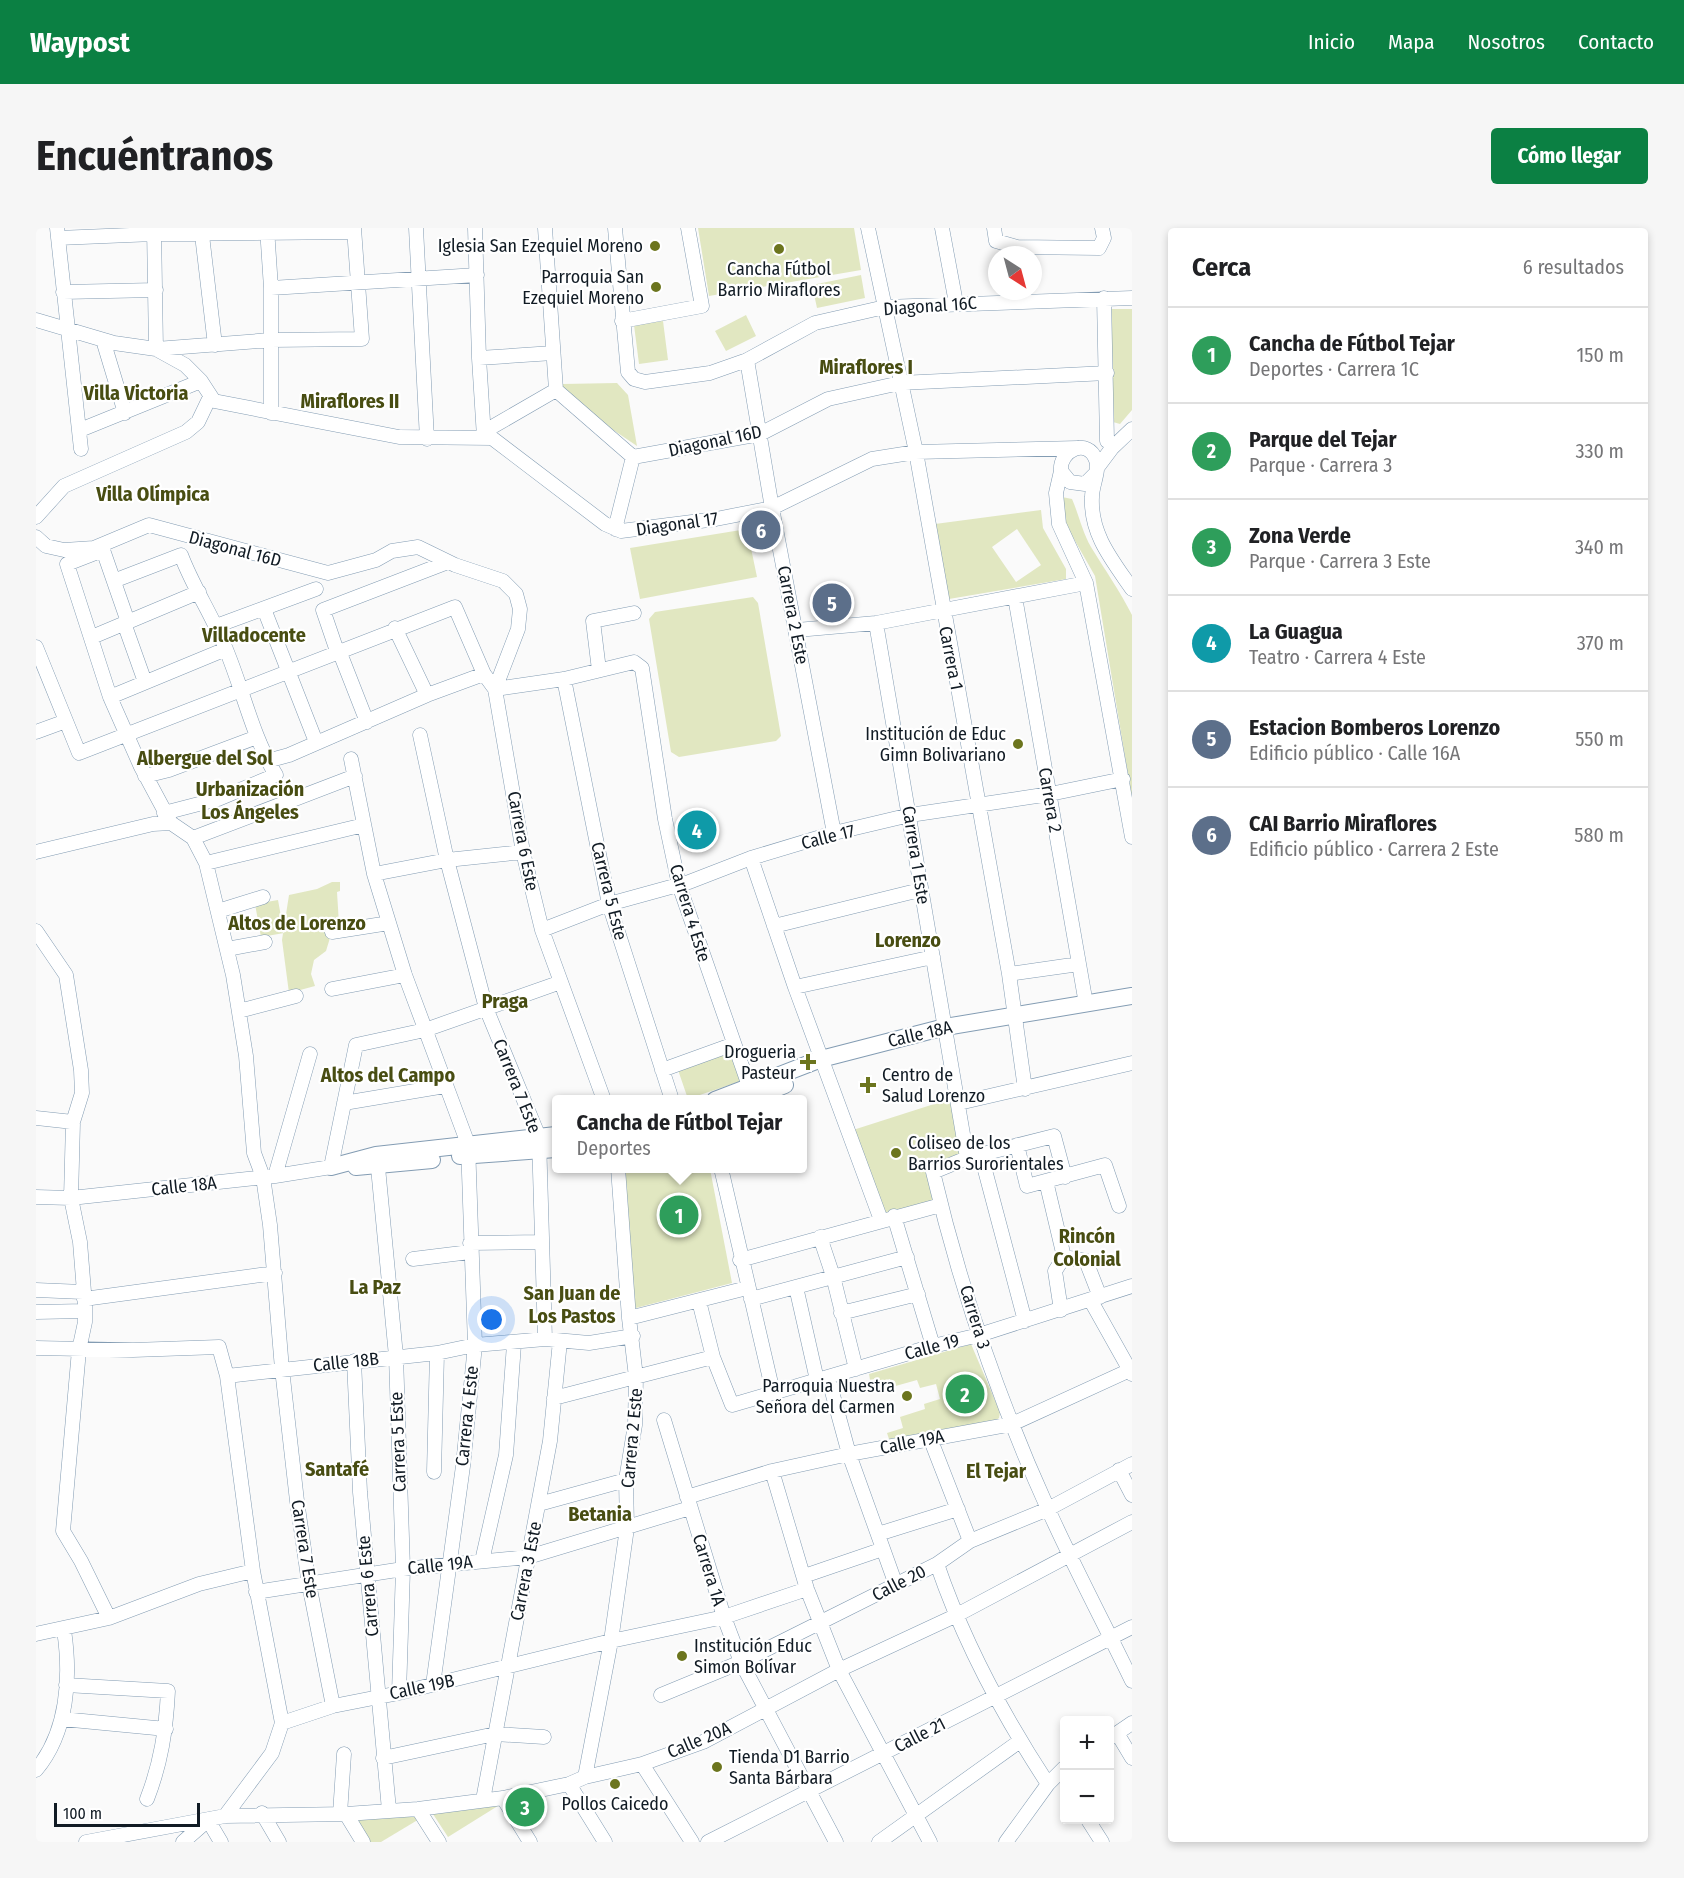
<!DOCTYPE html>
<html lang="es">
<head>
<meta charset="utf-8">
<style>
  :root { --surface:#fff; --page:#f6f6f6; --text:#202124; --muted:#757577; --line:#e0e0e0; --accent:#0b8043 }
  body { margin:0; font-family:"Fira Sans Condensed",sans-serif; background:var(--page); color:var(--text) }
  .controls { position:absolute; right:18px; bottom:18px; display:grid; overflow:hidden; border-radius:6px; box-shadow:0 3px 9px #0003 }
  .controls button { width:54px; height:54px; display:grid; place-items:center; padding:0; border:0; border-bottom:2px solid var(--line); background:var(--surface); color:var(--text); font:30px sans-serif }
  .compass { position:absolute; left:952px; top:18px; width:54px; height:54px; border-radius:50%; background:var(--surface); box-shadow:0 3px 9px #0003; rotate:144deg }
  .scale { position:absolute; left:18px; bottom:15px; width:146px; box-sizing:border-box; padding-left:6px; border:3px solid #111b24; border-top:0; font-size:16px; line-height:21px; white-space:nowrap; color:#111b24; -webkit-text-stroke:4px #fff; paint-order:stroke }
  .you { position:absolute; left:456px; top:1092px; width:21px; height:21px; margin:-15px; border:4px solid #fff; border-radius:50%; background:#1a73e8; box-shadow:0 0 0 9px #1a73e833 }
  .badge { display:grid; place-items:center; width:39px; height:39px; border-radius:50%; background:var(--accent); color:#fff; font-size:20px; font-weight:700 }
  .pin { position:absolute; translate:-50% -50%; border:3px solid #fff; box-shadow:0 2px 6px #0006 }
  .popup { position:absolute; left:516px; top:867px; width:255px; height:78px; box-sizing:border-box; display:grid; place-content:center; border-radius:6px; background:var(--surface); filter:drop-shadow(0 2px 4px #0005); font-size:20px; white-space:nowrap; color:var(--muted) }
  .popup b { font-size:22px; color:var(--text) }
  .popup::after { content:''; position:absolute; left:50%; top:100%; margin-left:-12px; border:12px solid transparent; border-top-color:var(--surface) }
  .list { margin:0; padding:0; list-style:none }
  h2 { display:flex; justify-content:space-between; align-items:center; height:78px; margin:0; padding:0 24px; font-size:26px }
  h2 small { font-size:20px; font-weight:400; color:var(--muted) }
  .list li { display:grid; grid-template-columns:39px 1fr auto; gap:18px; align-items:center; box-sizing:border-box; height:96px; padding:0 24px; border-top:2px solid var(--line) }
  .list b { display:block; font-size:22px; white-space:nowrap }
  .list p { margin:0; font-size:20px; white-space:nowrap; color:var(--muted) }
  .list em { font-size:20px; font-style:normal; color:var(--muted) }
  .map { position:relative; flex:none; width:1096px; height:1614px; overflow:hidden; border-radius:6px }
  header { display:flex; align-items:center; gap:36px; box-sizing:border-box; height:84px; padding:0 30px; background:var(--accent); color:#fff }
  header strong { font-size:28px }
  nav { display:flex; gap:33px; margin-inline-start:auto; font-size:21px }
  .intro { display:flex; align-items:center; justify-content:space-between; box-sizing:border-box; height:144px; padding:0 36px }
  h1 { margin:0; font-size:42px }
  .button { padding:15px 27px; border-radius:6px; background:var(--accent); color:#fff; font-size:21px; font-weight:700 }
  main { display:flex; gap:36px; padding:0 36px }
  aside { flex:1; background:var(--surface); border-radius:6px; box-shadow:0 3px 9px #0003 }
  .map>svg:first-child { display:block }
  .green { fill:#e1e7c1; fill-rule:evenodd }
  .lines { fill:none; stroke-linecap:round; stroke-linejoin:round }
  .minor-casing { stroke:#839cb3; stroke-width:15 }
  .major-casing { stroke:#839cb3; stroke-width:18 }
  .minor { stroke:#fff; stroke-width:14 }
  .major { stroke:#fff; stroke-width:16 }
  .poi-dot { fill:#6c751e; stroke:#fff; stroke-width:2 }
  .labels { text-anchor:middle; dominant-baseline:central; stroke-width:4.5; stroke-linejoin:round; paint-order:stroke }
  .poi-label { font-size:18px; fill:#111b24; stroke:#fff; text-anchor:end }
  .street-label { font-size:18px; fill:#111b24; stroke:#fff }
  .neighbourhood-label { font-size:20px; font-weight:bold; fill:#484d12; stroke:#fff }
</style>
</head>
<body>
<header>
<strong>Waypost</strong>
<nav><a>Inicio</a><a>Mapa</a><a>Nosotros</a><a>Contacto</a></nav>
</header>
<div class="intro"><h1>Encuéntranos</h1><a class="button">Cómo llegar</a></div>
<main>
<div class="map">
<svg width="1096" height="1614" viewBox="0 0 1096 1614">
  <rect width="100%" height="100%" fill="#fafafa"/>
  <path class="green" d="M 662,0 L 818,0 L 825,42 L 673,68 Z
    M 825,47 L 829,70 L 781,80 L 776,57 Z
    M 1073,81 L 1096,81 L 1096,182 L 1084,196 L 1077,194 Z
    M 710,87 L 720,108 L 690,123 L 679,103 Z
    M 627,93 L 632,132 L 603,136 L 598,97 Z
    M 581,155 L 592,167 L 601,218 L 561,191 L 525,161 L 526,156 Z
    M 1026,269 L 1036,271 C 1043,287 1046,303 1055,319 C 1069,342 1084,363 1096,387 L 1096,571 L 1059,348 L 1026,290 Z
    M 1005,282 L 1007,300 L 1030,341 L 1030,351 L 913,371 L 899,296 ZM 981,301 L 1005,337 L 980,354 L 956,319 Z
    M 711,301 L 721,349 L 604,371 L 594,320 Z
    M 717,369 L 722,375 L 745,508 L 740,513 L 643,529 L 635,524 L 613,391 L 619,384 Z
    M 296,654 L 304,654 L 304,663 L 301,664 L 303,696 L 297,700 L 290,723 L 278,732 L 275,746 L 279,758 L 253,765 L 246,712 L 253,667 L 281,661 Z
    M 242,672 L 248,705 L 225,709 L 219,676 Z
    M 698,823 L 708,852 L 652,871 L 642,842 Z
    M 920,869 L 928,930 L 896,944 L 903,971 L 848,987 L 817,902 Z
    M 587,941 L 674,941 L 696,1055 L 596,1081 Z
    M 935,1116 L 964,1184 L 963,1190 L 957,1195 L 854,1214 L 851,1205 L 867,1200 L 864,1189 L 889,1181 L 888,1176 L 904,1171 L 900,1156 L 884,1160 L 881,1152 L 856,1159 L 854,1151 L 843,1154 L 842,1150 L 834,1152 L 833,1146 Z
    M 465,1576 L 412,1609 L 395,1583 Z
    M 380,1583 L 385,1590 L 345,1614 L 329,1614 L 317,1594 L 322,1586 Z"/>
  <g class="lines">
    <g class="minor-casing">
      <path id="minor" d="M 21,0 L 45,221
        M 118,0 L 120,121 L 149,137 L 165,153 L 178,173 L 363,209 L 456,210 L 569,296 L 585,303 L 680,291 L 736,280 L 836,231 L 880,224 L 1042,220
        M 231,0 L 235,60 L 235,185
        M 380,0 L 391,211
        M 439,0 L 443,130 L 448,209
        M 509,0 L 520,162
        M 579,0 L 592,144 L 598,151 L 609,154 L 674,145 L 711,132 L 779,95 L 849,79 L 1096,70
        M 832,0 L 880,224 L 973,746 L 989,861
        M 906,0 L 920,75
        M 958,0 L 960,13 L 981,19 L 1063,20 L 1068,10 L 1066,0
        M 166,7 L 179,117
        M 22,10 L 118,6 L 318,4
        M 235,60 L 441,47
        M 27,64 L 120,62
        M 1068,70 L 1071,213
        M 0,92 L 78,115 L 120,121 L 235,112 L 326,111 L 318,0
        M 586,93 L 666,78 L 652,0
        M 67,112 L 89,185
        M 443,130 L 517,125
        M 711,132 L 736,280 L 798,605
        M 520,162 L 597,229 L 724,206 L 792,171 L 864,155 L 1071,145
        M 44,202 L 165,153
        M 448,209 L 456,199 L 520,162
        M 1061,240 L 1076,220 L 1096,201
        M 1025,243 L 1020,265 L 1023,296 L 1050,355 L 1096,609
        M 1059,246 L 1049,256 L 1034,254 L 1025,243 C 1023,222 1052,209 1060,232 C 1064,243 1056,257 1056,269 C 1054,306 1076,332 1096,361
        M 0,289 L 28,258 L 150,204 L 162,194 L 174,169
        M 579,301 L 597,229
        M 0,309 L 10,318 L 28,322 L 58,320 L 113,297 L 292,345 L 340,332 L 356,323 L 382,319 L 419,337 L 467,353 L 480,366 L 484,381 L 482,401 L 459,461 L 487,624 L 506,702 L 568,872
        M 80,352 L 145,327 C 157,359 176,387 189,419 C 207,461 216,508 240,547 L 182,571 L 128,585
        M 979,369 L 1050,776
        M 228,381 L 280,514
        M 92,394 L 67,322 L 31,336 L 74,469 L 105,539 L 135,595 L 157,610 L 170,635 L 197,747 L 210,828 L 218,925 L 227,949 L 234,997 L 246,1141 L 261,1273 L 273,1356 L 297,1478
        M 88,395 L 109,454
        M 840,395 L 931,930
        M 180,398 L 280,361
        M 359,400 L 391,467
        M 761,402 L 840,395 L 1050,355
        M 56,409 L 163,364
        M 0,419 L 43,525 L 419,379 L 448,446 L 459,461
        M 304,425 L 331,494
        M 302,426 L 287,382 L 412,334
        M 563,442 L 557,393 L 598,385
        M 528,451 L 573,676 L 636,872
        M 459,461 L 528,451 L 598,434 L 606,440 L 629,591 L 643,657 L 713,858
        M 74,469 L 190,421
        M 0,504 L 30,493
        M 384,507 L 411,632 L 450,780 L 503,909 L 509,1111
        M 315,531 L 338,646 L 369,747 L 432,916 L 439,1117 L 427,1238 L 397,1457
        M 231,533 L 253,527 L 391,467 L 448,446
        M 109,548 L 133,542 L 221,509
        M 157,610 L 319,548
        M 0,624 L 117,596 L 135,595
        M 715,630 L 759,759 L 845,992
        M 170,635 L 328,597
        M 338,646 L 411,632 L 487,624
        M 182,683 L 227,669
        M 738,698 L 884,662
        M 506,702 L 573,676 L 653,654 L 715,630 L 798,605 L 874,587 L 1014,566 L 1087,551
        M 0,703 L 30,747 L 45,842 L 46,865 L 37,894 L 35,970 L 44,1014 L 49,1076 L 49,1094 L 43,1122 L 27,1303 L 45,1333 L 73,1390
        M 296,704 L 353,695
        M 191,721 L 229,714
        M 973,746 L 1043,736
        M 759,759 L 897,729
        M 296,761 L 369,747
        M 203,783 L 260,768
        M 626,842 L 698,816
        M 308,875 L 409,858
        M 923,875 L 1096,835
        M 0,890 L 37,894
        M 981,917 L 991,958 L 1069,937 L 1083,978
        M 945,927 L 989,1093
        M 341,929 L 360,1128 L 367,1341 L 363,1465
        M 685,940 L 737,1164
        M 239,948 L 274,826
        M 1029,949 L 1018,908 L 931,930 L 897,944 C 924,1059 963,1173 1012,1281 C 1038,1339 1068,1395 1096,1453
        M 1010,953 L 1028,1029
        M 0,969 L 35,970 L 239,948 L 295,939 L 320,817 L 389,802 L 525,754
        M 858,988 L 897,1118
        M 784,1009 L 797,1048 L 820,1141
        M 434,1015 L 505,1014
        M 1028,1029 L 1050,1033 L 1064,1069
        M 377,1031 L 434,1024
        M 704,1032 L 905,977
        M 760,1059 L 781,1152
        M 0,1062 L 47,1064
        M 48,1071 L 239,1045
        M 715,1071 L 871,1029
        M 663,1073 L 677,1129 L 696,1177 L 897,1118 L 943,1107 L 1096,1058
        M 1055,1073 L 1096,1146
        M 1025,1082 L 1019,1043 L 1028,1029
        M 0,1084 L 49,1083
        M 805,1085 L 882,1066
        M 593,1090 L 711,1060
        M 0,1120 L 97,1122 L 183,1119 L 191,1148 L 401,1125 L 439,1117 L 509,1111 L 553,1115 L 597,1108
        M 318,1133 L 324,1264 L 353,1582
        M 792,1149 L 813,1226 L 860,1357
        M 518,1170 L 677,1129
        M 628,1192 L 688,1389 L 705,1434 L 800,1614
        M 894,1210 L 934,1313
        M 1083,1242 L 1096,1267
        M 736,1243 L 771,1361 L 803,1442 L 894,1614
        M 398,1244 L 401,1125
        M 651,1269 L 736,1243 L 813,1226 L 976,1196 L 1094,1142
        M 503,1276 L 590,1252
        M 842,1306 L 922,1281
        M 446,1333 L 470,1227 L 478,1116
        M 901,1336 C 928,1415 966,1486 1012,1556
        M 768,1348 L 847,1321
        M 220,1364 L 367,1341 L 492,1329 L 654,1280
        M 0,1406 L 73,1390 L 163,1356 L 217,1343
        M 30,1457 L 132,1463 C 130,1502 125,1535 111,1571
        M 625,1467 L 705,1434 L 901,1336 L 934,1313 L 1012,1281 L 1096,1236
        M 26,1491 L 130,1501
        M 246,1495 L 297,1478 L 363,1465 L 575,1413 L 688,1389 L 771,1361
        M 1081,1505 L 1096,1530
        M 1074,1510 L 1096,1495
        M 347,1530 L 459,1506 L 508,1509
        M 606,1536 L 656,1614
        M 0,1542 C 32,1504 35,1449 28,1402
        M 549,1549 L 575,1413 L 591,1300 L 590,1252 L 599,1197 L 600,1149 L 593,1090 L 582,940
        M 533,1556 L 569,1614
        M 467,1570 L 494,1614
        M 447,1572 L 514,1213 L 524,1113
        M 382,1581 L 403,1614
        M 226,1585 L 243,1614
        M 304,1586 L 308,1526
        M 310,1586 L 327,1614
        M 189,1588 L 236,1525 L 246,1495 L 217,1343 L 191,1148
        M 1052,1592 L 1066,1614
        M 50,1614 L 189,1588 L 310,1586 L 382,1581 L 467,1570 L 533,1556 L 549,1549 L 606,1536 L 667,1514 L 803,1442 L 919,1388 L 1096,1294
        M 147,1614 L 172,1592 L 185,1614
        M 672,1614 L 1096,1399
        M 843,1614 L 984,1513
        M 970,1614 L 1012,1556 L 1028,1540"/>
    </g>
    <g class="major-casing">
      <path id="major" d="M 679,872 L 785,831 L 909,799 L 1096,768
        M 711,872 L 749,857
        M 424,928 L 520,921
        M 295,939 L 340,927 L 520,907
        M 320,939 L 396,932"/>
    </g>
    <use href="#minor" class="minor"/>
    <use href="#major" class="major"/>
  </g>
  <g class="poi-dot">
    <circle cx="619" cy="18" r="6"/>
    <circle cx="743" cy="21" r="6"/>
    <circle cx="620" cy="59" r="6"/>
    <circle cx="982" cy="516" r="6"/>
    <path d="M769 825h6v6h6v6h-6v6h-6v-6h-6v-6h6z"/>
    <path d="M829 848h6v6h6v6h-6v6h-6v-6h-6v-6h6z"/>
    <circle cx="860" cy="925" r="6"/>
    <circle cx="871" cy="1168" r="6"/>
    <circle cx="646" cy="1428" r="6"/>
    <circle cx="681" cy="1539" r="6"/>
    <circle cx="579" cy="1556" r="6"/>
  </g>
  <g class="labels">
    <g class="poi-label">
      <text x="607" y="18">Iglesia San Ezequiel Moreno</text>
      <text x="743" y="41" text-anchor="middle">Cancha Fútbol<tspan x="743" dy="21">Barrio Miraflores</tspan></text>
      <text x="608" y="49">Parroquia San<tspan x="608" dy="21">Ezequiel Moreno</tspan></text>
      <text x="970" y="506">Institución de Educ<tspan x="970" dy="21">Gimn Bolivariano</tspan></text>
      <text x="760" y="824">Drogueria<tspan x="760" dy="21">Pasteur</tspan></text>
      <text x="846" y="847" text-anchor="start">Centro de<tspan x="846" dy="21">Salud Lorenzo</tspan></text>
      <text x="872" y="915" text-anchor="start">Coliseo de los<tspan x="872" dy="21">Barrios Surorientales</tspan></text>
      <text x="859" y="1158">Parroquia Nuestra<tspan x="859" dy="21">Señora del Carmen</tspan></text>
      <text x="658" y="1418" text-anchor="start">Institución Educ<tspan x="658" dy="21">Simon Bolívar</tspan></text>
      <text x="693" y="1529" text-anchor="start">Tienda D1 Barrio<tspan x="693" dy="21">Santa Bárbara</tspan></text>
      <text x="579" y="1576" text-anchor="middle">Pollos Caicedo</text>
    </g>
    <g class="street-label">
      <text transform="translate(894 78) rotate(-4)">Diagonal 16C</text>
      <text transform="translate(679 213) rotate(-12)">Diagonal 16D</text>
      <text transform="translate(641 296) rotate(-8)">Diagonal 17</text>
      <text transform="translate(199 321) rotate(15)">Diagonal 16D</text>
      <text transform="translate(757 387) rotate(79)">Carrera 2 Este</text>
      <text transform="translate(915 430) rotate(79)">Carrera 1</text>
      <text transform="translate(1014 572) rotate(80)">Carrera 2</text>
      <text transform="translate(792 609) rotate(-14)">Calle 17</text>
      <text transform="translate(487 613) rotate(79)">Carrera 6 Este</text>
      <text transform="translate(880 627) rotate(81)">Carrera 1 Este</text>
      <text transform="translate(573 663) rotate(76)">Carrera 5 Este</text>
      <text transform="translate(654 685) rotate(73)">Carrera 4 Este</text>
      <text transform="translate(884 806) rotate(-13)">Calle 18A</text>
      <text transform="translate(481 858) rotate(68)">Carrera 7 Este</text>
      <text transform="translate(148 958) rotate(-6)">Calle 18A</text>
      <text transform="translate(939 1089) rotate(73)">Carrera 3</text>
      <text transform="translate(896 1119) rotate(-15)">Calle 19</text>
      <text transform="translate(310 1134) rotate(-6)">Calle 18B</text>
      <text transform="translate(431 1188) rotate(-84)">Carrera 4 Este</text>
      <text transform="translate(596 1210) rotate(-85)">Carrera 2 Este</text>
      <text transform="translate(362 1214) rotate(-92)">Carrera 5 Este</text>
      <text transform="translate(876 1214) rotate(-11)">Calle 19A</text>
      <text transform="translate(269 1321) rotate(81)">Carrera 7 Este</text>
      <text transform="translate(404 1337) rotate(-6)">Calle 19A</text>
      <text transform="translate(673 1342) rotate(73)">Carrera 1A</text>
      <text transform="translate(490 1343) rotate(-79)">Carrera 3 Este</text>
      <text transform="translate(863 1355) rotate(-27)">Calle 20</text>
      <text transform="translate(332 1358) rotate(-95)">Carrera 6 Este</text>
      <text transform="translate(386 1459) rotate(-12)">Calle 19B</text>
      <text transform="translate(884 1507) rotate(-27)">Calle 21</text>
      <text transform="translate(663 1512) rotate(-23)">Calle 20A</text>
    </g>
    <g class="neighbourhood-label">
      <text x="830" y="139">Miraflores I</text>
      <text x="100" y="165">Villa Victoria</text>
      <text x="314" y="173">Miraflores II</text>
      <text x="117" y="266">Villa Olímpica</text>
      <text x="218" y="407">Villadocente</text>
      <text x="169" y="530">Albergue del Sol</text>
      <text x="214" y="561">Urbanización<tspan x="214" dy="23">Los Ángeles</tspan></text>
      <text x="261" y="695">Altos de Lorenzo</text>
      <text x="872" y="712">Lorenzo</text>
      <text x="469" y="773">Praga</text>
      <text x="352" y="847">Altos del Campo</text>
      <text x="1051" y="1008">Rincón<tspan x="1051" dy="23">Colonial</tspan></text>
      <text x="339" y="1059">La Paz</text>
      <text x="536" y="1065">San Juan de<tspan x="536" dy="23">Los Pastos</tspan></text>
      <text x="301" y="1241">Santafé</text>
      <text x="960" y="1243">El Tejar</text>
      <text x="564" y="1286">Betania</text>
    </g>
  </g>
</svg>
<div class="controls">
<button>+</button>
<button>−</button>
</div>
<svg class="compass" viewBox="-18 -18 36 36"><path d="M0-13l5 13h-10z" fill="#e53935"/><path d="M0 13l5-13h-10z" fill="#757577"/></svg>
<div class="scale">100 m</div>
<div class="you"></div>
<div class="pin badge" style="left:643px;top:987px;background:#2e9e5b">1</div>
<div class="popup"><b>Cancha de Fútbol Tejar</b>Deportes</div>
<div class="pin badge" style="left:929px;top:1166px;background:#2e9e5b">2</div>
<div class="pin badge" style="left:489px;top:1579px;background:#2e9e5b">3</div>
<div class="pin badge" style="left:661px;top:602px;background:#0f9aa8">4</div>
<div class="pin badge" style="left:796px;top:375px;background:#5c6f8a">5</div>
<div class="pin badge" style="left:725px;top:302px;background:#5c6f8a">6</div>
</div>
<aside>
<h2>Cerca<small>6 resultados</small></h2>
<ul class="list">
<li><span class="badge" style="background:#2e9e5b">1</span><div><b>Cancha de Fútbol Tejar</b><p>Deportes · Carrera 1C</p></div><em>150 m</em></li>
<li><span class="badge" style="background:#2e9e5b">2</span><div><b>Parque del Tejar</b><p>Parque · Carrera 3</p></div><em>330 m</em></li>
<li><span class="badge" style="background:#2e9e5b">3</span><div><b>Zona Verde</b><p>Parque · Carrera 3 Este</p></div><em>340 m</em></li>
<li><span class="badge" style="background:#0f9aa8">4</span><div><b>La Guagua</b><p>Teatro · Carrera 4 Este</p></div><em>370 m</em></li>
<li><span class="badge" style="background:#5c6f8a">5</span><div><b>Estacion Bomberos Lorenzo</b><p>Edificio público · Calle 16A</p></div><em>550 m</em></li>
<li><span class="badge" style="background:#5c6f8a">6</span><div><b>CAI Barrio Miraflores</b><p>Edificio público · Carrera 2 Este</p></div><em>580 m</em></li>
</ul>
</aside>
</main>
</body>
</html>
